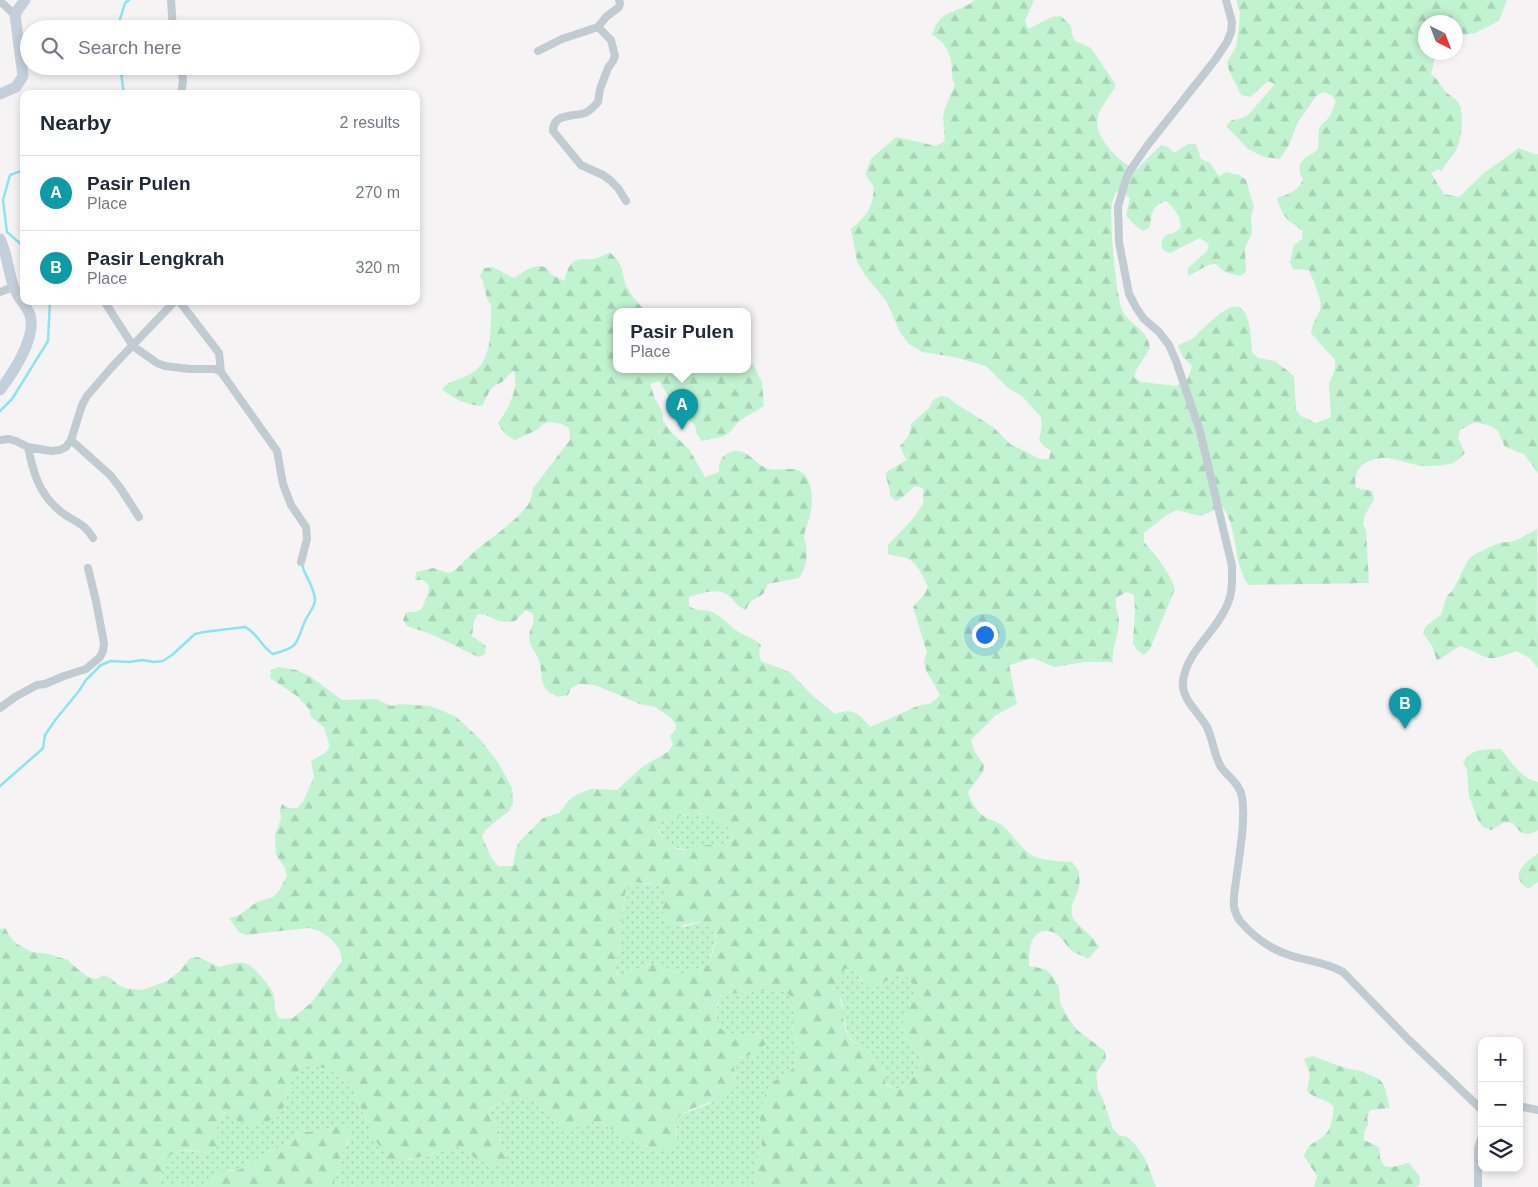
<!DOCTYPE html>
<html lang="en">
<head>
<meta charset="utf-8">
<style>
  :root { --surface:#fff; --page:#f6f6f7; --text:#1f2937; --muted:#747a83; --line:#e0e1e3; --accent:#111827 }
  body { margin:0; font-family:Arial,sans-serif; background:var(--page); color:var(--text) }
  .controls { position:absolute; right:15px; bottom:15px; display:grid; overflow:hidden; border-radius:10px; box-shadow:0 2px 8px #0003 }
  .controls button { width:45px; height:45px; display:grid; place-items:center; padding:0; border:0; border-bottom:1px solid var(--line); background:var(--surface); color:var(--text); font:25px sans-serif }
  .compass { position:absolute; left:1418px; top:15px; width:45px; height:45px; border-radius:50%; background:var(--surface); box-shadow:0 2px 8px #0003; rotate:138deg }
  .you { position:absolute; left:984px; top:634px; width:18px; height:18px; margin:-12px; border:4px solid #fff; border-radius:50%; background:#1a73e8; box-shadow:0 0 0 8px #1a73e833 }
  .badge { display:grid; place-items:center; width:32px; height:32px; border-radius:50%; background:var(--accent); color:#fff; font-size:16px; font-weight:700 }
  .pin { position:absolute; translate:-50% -41px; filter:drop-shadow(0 1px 2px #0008) }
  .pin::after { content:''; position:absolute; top:26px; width:18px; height:15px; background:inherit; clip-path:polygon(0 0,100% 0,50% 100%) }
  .popup { position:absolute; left:613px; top:308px; width:138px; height:65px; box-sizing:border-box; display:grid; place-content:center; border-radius:10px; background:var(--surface); filter:drop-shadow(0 1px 4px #0005); font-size:16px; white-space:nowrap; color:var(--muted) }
  .popup b { font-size:19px; color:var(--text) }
  .popup::after { content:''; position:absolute; left:50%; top:100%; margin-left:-10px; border:10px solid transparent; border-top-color:var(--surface) }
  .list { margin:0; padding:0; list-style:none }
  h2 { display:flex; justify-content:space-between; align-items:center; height:65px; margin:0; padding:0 20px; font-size:21px }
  h2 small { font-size:16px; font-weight:400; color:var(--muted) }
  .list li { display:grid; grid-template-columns:32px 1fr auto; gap:15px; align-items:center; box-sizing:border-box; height:75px; padding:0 20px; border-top:1px solid var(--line) }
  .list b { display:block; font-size:19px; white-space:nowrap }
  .list p { margin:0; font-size:16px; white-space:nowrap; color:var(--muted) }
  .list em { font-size:16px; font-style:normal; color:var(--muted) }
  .icon { flex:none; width:28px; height:28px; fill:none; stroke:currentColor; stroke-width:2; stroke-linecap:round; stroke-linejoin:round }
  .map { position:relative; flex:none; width:1538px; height:1187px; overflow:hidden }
  .search { position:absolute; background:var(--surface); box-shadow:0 2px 8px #0003; left:20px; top:20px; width:400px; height:55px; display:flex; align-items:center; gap:12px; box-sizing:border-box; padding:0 18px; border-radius:28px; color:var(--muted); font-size:19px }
  .panel { position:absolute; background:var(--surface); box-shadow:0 2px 8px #0003; left:20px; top:90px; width:400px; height:215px; border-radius:10px }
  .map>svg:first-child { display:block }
  .grass { fill:url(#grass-dots) }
  .forest { fill:url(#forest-firs); fill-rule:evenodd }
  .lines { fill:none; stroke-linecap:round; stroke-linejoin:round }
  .stream { stroke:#8be4f2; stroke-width:2.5 }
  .street { stroke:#c0cbd2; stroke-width:8 }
  .secondary { stroke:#c3cfda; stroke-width:11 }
</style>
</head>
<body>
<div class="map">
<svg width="1538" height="1187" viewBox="0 0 1538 1187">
  <defs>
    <pattern id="grass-dots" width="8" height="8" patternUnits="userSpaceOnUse" patternTransform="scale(1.25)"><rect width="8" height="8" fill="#c1f3d0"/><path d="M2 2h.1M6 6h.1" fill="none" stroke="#a7d2b5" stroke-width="1.8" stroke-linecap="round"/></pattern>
    <pattern id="forest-firs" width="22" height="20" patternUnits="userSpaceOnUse" patternTransform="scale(1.25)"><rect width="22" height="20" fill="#c1f3d0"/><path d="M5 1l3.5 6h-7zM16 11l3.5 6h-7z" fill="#a7d2b5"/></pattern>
  </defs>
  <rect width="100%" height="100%" fill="#f5f3f3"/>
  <path class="grass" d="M 693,813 L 709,814 L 729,828 L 732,835 L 729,846 L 721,847 L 714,845 L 705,845 L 689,850 L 673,847 L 666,843 L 654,822 L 661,818 L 677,817 Z
    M 635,882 C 646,886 656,882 667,885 L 667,892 L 662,908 L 683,927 L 700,922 L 707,925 L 713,931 L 716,939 L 708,965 L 685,973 L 677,973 L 650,964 L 619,976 L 615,969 L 620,945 L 625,893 L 628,886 Z
    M 846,967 C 856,969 859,973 862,982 L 876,987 L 898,974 L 906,975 C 908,978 911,981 913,985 C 920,1003 897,1018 903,1033 C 907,1042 916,1051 922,1059 C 919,1068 915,1073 910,1080 C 902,1091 897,1091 886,1084 L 884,1068 L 867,1049 L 853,1041 L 848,1035 L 842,1011 L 843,1003 L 833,989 L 836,980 Z
    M 782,990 L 792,996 L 794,1013 L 792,1031 L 797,1047 L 798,1055 L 791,1070 L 784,1076 L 770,1083 L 761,1132 L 762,1148 L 756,1162 L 756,1187 L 333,1187 L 344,1148 L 349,1142 L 338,1124 C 325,1130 318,1134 304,1131 L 275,1150 L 267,1152 L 246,1167 L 238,1170 L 229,1170 L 209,1182 L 208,1187 L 159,1187 C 159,1182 162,1177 162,1172 C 165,1145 185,1149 205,1153 L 216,1130 L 217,1121 L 226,1112 L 232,1118 L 286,1102 C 287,1087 294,1074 304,1064 L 332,1070 L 354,1092 L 374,1138 L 409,1160 L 434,1154 L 449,1148 L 460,1146 L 473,1157 L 506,1155 C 499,1144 502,1136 497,1126 C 492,1119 490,1122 488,1112 C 501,1100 512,1098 529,1098 L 541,1108 L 563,1131 L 596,1121 L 648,1148 L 677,1143 L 676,1123 L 680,1115 L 711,1103 L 735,1080 L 733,1063 L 734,1058 L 742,1058 L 763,1035 C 755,1034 733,1035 726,1033 C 712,1028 716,1007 720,997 L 728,994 Z"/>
  <path class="forest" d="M 975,0 L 1034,0 L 1025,21 L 1028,29 L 1052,17 L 1061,16 L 1071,26 L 1072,34 L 1075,41 L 1091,48 L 1116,85 C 1111,96 1102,104 1098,116 C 1092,136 1119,162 1136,170 L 1161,145 L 1168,147 L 1174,153 L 1188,144 L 1196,144 L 1201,159 L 1210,163 L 1219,176 L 1226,172 L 1239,175 L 1246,180 L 1254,207 L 1251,216 L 1252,233 L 1245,248 L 1246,272 L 1240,276 L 1225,272 L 1216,264 C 1205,264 1198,272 1188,276 L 1188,268 L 1207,251 L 1209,244 L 1200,238 L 1170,253 L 1163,250 L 1161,242 L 1166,235 L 1174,233 L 1181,228 C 1180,214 1175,210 1166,201 C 1151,206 1152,214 1150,227 L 1143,231 L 1136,226 L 1126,216 L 1130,198 L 1120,191 L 1116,192 C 1115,195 1113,199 1112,203 C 1109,218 1116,299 1123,312 C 1131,326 1148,330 1150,348 L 1137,369 L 1134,377 L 1141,382 L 1176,386 L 1188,378 L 1192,366 L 1183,357 L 1178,346 C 1182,342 1187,342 1192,339 C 1195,337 1197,334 1200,331 C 1208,325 1215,316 1224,311 C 1251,292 1251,338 1252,353 L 1259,358 L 1275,361 L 1294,376 L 1296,410 L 1301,416 L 1316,423 L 1331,417 L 1329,385 L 1335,369 L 1335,360 L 1311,333 C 1312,322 1317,319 1320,310 C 1323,299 1313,281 1309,270 L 1293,269 L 1290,262 L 1294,245 L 1302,239 L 1303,231 C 1286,219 1283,218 1277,198 C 1289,194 1297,192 1303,180 C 1293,159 1306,160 1318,149 L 1319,128 L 1330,116 L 1336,101 L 1331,95 L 1323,92 L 1316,96 L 1298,122 L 1289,145 L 1280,159 L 1264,157 L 1248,149 L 1226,126 L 1232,120 L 1240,119 L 1248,115 L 1275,84 L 1268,81 L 1250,97 L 1241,95 L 1229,70 L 1227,62 L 1236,47 L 1239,29 L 1240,12 L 1237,4 L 1237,0 L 1507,0 L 1499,21 L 1475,33 L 1456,36 L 1456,22 L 1426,22 L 1426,52 L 1436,53 L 1431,74 C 1438,79 1440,86 1446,92 C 1449,95 1455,98 1458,102 C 1465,114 1462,140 1455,152 C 1451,159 1445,163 1442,171 L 1438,169 L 1431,173 L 1444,194 L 1459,197 L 1484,173 L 1519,148 L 1534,154 L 1538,154 L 1538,473 L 1524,454 L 1505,447 L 1498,431 L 1491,426 L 1475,422 L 1460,430 L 1458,438 L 1465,453 C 1462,456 1457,461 1453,463 C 1447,465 1436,466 1429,466 C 1413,467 1396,457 1383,458 C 1365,459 1352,469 1356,488 L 1372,491 L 1374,499 L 1365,515 L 1363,523 L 1366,531 L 1369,583 L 1249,585 C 1236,568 1237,545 1231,525 C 1230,519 1226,513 1223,507 L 1200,516 L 1177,510 L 1168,514 L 1144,533 L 1144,542 C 1156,556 1169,571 1175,589 L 1150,649 L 1144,655 L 1137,650 L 1133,643 L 1135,610 L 1134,595 L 1126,592 L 1116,598 C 1115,609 1119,613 1119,622 C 1119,635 1111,648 1113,662 L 1084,662 L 1055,667 L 1033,658 L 1009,665 L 1017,704 L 996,715 L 971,740 L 975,752 L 984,765 L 983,772 L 968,792 C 971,802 978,815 989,819 C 994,821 998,822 1003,826 C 1013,834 1019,847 1030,854 C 1039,861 1060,861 1072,862 L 1079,871 C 1079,876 1080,882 1079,887 C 1077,897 1066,910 1075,921 C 1083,930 1093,936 1099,947 L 1088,959 C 1083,955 1075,954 1071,950 C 1066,945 1063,939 1057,935 C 1055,932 1050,931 1046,931 C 1029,931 1029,953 1029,966 L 1045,969 L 1051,974 L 1059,987 L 1060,1003 L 1068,1018 L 1077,1030 L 1105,1051 L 1106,1059 L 1096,1073 L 1098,1090 L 1102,1097 L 1113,1129 L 1119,1135 L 1127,1137 L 1134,1143 L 1145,1158 L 1156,1187 L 756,1187 L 756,1162 L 762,1148 L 760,1116 L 763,1100 L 770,1083 L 784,1076 L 791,1070 L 798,1055 L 797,1047 L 792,1031 L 794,1013 L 792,997 L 782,990 L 728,994 L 720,997 L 717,1004 L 716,1012 L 717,1021 L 720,1028 L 726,1033 L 763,1035 L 769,1040 C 759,1052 750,1057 734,1058 C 732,1068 737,1077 733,1086 C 724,1106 679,1105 676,1123 C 675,1129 677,1137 677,1143 L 672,1149 C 645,1154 620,1132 596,1121 L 563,1132 L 541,1108 L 529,1098 C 512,1098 500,1100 488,1112 C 490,1122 492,1119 497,1126 C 502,1136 498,1144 507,1155 L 503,1163 C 484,1168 474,1158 460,1146 C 450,1148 442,1152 433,1154 C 418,1158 404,1161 389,1159 L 374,1138 L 354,1092 L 332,1070 L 304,1064 L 299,1070 L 290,1085 L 287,1093 L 286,1102 L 279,1116 C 258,1127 243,1128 225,1112 C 213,1125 216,1129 220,1146 C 215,1148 211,1152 205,1152 C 200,1153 195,1150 190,1150 C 174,1148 164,1157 162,1172 C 162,1177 159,1181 159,1187 L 0,1187 L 0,929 L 5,928 L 11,938 L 17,944 L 32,952 L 49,954 L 68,960 L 74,966 L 88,977 L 96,979 L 104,975 L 112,979 L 117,984 L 125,988 L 142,990 L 167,981 L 180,971 L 190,958 L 198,957 L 219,967 C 243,960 248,960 264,980 C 268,985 273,990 274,997 C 276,1007 273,1010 280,1019 L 293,1018 L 312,1002 L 342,961 C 341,957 341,952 339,949 C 332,937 320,930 308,928 L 246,935 L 239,932 L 229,918 L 238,916 L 257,902 L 273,897 L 279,891 L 287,876 L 285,868 L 276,855 L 275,835 L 281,818 L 280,810 L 282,804 L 289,808 L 297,808 L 303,802 L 314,777 L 311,761 L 325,753 L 330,747 L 324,727 L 311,717 L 309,709 L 297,696 L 270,678 L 271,670 L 279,667 L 296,670 L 311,677 L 342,700 L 376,699 L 391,706 L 400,704 L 430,706 L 455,716 L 480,739 L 499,764 L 512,788 L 513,804 L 509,811 L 485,830 L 482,837 L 492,859 L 498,866 L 513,866 L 516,849 L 519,842 L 543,818 L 559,813 L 569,800 L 576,795 L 591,789 L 617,790 L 642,767 L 669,751 L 673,744 L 670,736 L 676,729 L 676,725 L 671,718 L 655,707 L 640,704 L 595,685 L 579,684 L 571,688 L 568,695 L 559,697 C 554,695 549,693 546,689 C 539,680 543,668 538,658 C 535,651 529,645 529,637 C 530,627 535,625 533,614 L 526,610 L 515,621 L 507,622 L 498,621 L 486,615 L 478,614 L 474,621 L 472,636 L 486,646 L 485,654 L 479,657 L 472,654 L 431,634 L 407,626 L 403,620 L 406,612 L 414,612 L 422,609 L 428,593 L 429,585 L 423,580 L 415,580 L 416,572 L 433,568 L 449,573 C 460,568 466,558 475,551 C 493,536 513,524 528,505 C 531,501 531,493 534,487 L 570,440 L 569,428 L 562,424 L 550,422 L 543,424 L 537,430 L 515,440 C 507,436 502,431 498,423 C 509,408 519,389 514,370 L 502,382 L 494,386 L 489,392 L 482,406 C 467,405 453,399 442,389 C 451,379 461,380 472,373 C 493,361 491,325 491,305 C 483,296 487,286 480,276 L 484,268 L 493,267 L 514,278 C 525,271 532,264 546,267 L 551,274 L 564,281 C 568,269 569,260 583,259 C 587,259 592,260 595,259 C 600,257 605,254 610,253 C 623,262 621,272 626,285 C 630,294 639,305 646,311 L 617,311 L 617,369 L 747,369 L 747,364 L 753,364 L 762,382 L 764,406 L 739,421 L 729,433 L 722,437 L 701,441 L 697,433 L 695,425 L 677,410 L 659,381 L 650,384 L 655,399 L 663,413 L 663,421 L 673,434 L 689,449 L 705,477 L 719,472 C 719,464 720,457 728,453 C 746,444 755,466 769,469 C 782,472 798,463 807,478 C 813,489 813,503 810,515 C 809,523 804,530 804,538 C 805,540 806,542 806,545 C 808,556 806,568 799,578 L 768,584 L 763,594 L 749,603 L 746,610 C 735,606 736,601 728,595 C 717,587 700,594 689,597 L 689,606 C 700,613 702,608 712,612 C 721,616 729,625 737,631 C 746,637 753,637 761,645 L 759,653 L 761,661 L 790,672 L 813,696 L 835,714 C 853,707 859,714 870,727 C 885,721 900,714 915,707 C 928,702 928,708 940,695 L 926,670 L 924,661 L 927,653 L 913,607 L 924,595 L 928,587 C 922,575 918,562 904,557 C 898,556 893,556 888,554 L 888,545 L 912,520 L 923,504 L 923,488 L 915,486 L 903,497 L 896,501 L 890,496 C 890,487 886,481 886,472 L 907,460 L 903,454 L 900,446 C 907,439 911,434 911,424 L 929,408 L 933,400 L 941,396 L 949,398 L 955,403 L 993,427 L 1010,444 L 1040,459 L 1049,459 L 1051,451 L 1044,446 L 1039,440 L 1042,425 L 1041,417 L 1022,396 L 1008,388 L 986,366 L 954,357 L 922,352 L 909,344 L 900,332 L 887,302 L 865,275 L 857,261 L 851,229 C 868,214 872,210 874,187 L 865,174 L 871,159 L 896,137 L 936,146 L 945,141 L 943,118 L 945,108 L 955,85 C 950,76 953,70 951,61 C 949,49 942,40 932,35 C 940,7 957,15 975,0 ZM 693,813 L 709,814 L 729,828 L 732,835 L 729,846 C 720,847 715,844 706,845 C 701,845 696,848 691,849 C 671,853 661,838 654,822 L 661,818 L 677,817 ZM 635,882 C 646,885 656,882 667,885 C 667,895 660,907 663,916 C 669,936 688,921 700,922 C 704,923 708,926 710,928 C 713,931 715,935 716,939 C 716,945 710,959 708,965 L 685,973 L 677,973 L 650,964 L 618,976 L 615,969 L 620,945 L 625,893 L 628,886 ZM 846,968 C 861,970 859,979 869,988 L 876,987 L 898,974 L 906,975 C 908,978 911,982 913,985 C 920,1003 897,1018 903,1033 C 907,1042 916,1051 922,1059 C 919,1068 915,1073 910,1080 C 902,1091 897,1091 886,1085 C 885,1080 886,1073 884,1069 C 881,1062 872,1052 866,1048 C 860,1044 853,1043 849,1037 C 839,1021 848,1004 833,989 L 836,980 Z
    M 1537,529 L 1538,669 L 1531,659 L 1517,651 C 1508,654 1498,659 1489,658 C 1479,656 1470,648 1460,646 L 1437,661 L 1432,646 L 1423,633 L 1426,626 L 1441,615 L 1447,596 L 1453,590 L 1468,560 L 1475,554 L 1499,543 L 1515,541 Z
    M 1501,749 C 1512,763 1520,778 1538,782 L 1538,830 C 1527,837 1520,834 1513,823 L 1505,822 L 1491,830 L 1483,827 L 1478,820 L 1469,796 L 1467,770 L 1463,763 C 1473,747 1484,750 1501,749 Z
    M 1538,853 L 1538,882 L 1528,889 C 1508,874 1525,864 1538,853 Z
    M 1312,1056 L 1345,1068 L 1361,1071 L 1379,1079 L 1384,1085 L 1390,1108 L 1370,1110 L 1367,1117 L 1368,1125 L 1364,1132 L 1364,1140 L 1379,1147 L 1380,1158 L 1384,1166 L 1392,1167 L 1409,1163 L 1420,1177 L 1419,1185 L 1415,1187 L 1314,1187 L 1317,1176 L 1304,1156 C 1309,1140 1321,1142 1328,1131 C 1332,1124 1333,1115 1334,1107 C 1326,1098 1316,1100 1307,1091 L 1310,1074 L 1304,1059 Z
    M 338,1124 L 346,1125 L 352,1134 L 344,1148 L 333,1187 L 208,1187 L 208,1182 L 221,1172 L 238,1170 L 246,1167 L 267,1152 L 275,1150 L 304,1131 C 318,1134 325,1130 338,1124 Z"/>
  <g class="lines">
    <path class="stream" d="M 117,29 L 125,3 L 129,0
      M 120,66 L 124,94
      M 24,170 L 10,175 L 3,200 L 7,232 L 24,247
      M 0,411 L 12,399 L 48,341 L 50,301
      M 0,786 L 40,751 L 43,748 L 45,735 L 56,719 L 79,691 L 86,680 L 101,665 L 111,661 L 129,662 L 142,660 L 154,662 L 163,661 L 172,655 L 195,634 L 204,632 L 245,627 C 258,633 261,647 273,654 C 301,646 295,644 305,621 C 308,614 315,607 315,600 C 315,588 304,575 302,564"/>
    <path class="street" d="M 171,0 L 173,29
      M 1226,0 L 1232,22 L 1231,32 L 1227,42 L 1215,60 L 1147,146 L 1129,172 L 1125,182 L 1118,207 L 1119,242 L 1129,294 L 1137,309 L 1144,319 L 1159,332 L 1169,345 L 1176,361 L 1200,431 L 1232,566 C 1232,579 1233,591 1228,603 C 1217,632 1187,650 1183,681 C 1181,700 1199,712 1207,727 C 1213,740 1214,755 1221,767 C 1228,777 1240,784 1242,797 C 1246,821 1239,856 1236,881 C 1235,889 1233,898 1234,907 C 1235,912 1237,917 1240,921 C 1253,936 1270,949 1289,955 C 1307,961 1326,962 1343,972 L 1409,1040 L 1482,1110
      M 0,1 L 15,15
      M 598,27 L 611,40 L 615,56 L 613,61 L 608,68 L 600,89 L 598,102 C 594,106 590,111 585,113 C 573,117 553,113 553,131 L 581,165 L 603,175 L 610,180 L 618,188 L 626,201
      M 538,51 L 562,39 L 598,27 L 606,17 L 619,7 L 620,3 L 619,0
      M 181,66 L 183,81 L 181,94
      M 0,292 L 13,287
      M 104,301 L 133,346 L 157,363 L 165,366 L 190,369 L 215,369 L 221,372 L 277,451 L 283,484 L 291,505 L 306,527 L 307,539 L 301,562
      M 179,301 L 219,353 L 221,372
      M 0,440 L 9,439 L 16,441 L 28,447 L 51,451 L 60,450 L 66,447 L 71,440 L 82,405 L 87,396 L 112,367 L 175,301
      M 71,440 L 110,475 L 121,489 L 139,517
      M 28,447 C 33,472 39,494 60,511 C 73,522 83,521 93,538
      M 0,708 L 15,697 L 37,685 L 45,684 L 64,676 L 86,669 L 100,657 L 103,651 L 104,643 L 96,601 L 88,568
      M 1519,1106 L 1538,1110
      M 1478,1187 L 1478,1148 L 1482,1136"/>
    <path class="secondary" d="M 0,94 L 16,87 L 23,76 L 15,15 L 19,8 L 25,0
      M 0,239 C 7,253 8,270 13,285 C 17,298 26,304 30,315 C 37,337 13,373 0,390"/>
  </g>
</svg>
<div class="controls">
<button>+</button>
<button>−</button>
<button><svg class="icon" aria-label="layers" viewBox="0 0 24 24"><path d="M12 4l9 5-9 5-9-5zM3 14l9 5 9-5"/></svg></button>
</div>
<svg class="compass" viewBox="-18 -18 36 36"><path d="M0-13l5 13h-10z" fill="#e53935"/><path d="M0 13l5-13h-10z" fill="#747a83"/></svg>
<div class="you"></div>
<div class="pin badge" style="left:682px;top:430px;background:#0f9aa8">A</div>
<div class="popup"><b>Pasir Pulen</b>Place</div>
<div class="pin badge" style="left:1405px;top:729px;background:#0f9aa8">B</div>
<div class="search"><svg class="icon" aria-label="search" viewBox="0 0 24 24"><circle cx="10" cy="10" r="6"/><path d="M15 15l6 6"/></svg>Search here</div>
<section class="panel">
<h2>Nearby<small>2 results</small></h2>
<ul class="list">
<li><span class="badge" style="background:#0f9aa8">A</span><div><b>Pasir Pulen</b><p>Place</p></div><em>270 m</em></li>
<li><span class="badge" style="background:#0f9aa8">B</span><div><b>Pasir Lengkrah</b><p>Place</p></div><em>320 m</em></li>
</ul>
</section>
</div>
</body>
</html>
